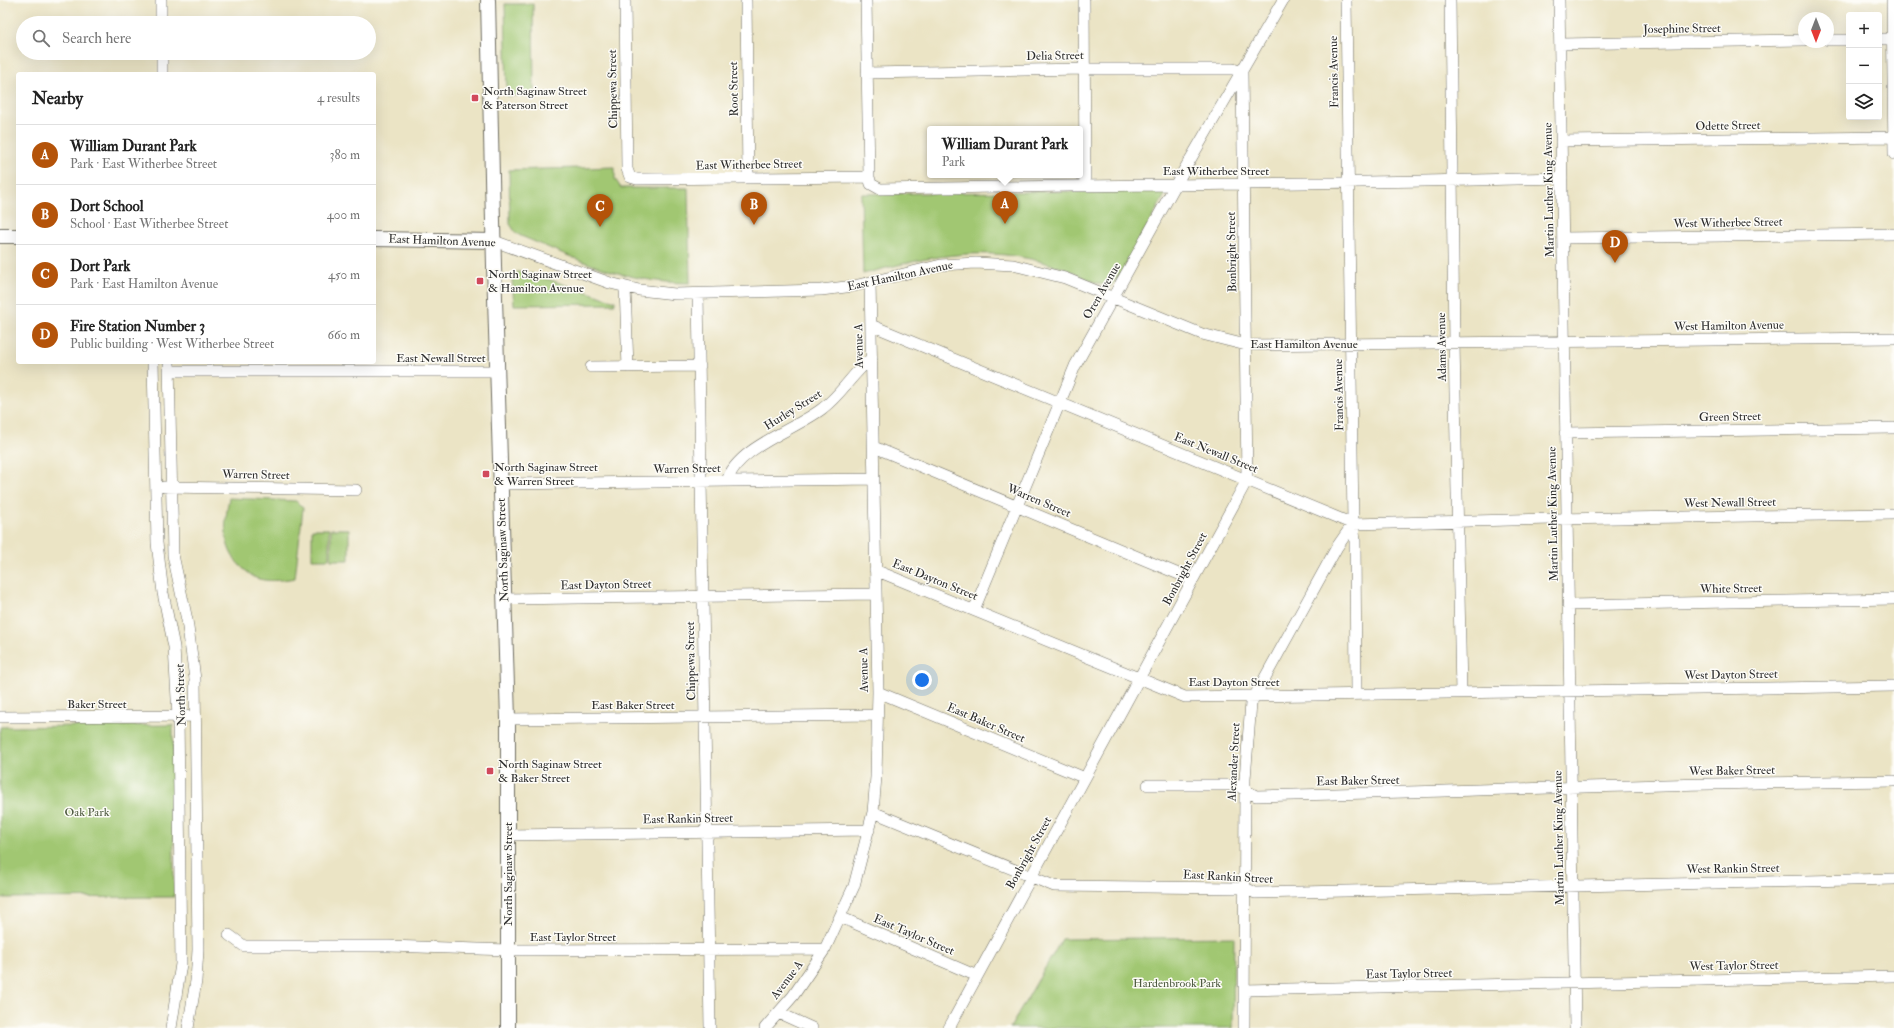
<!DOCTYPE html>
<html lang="en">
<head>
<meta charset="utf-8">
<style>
  :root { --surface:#fff; --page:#f6f6f6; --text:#222; --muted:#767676; --line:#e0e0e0; --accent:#b45309 }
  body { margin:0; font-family:"IM FELL Double Pica",serif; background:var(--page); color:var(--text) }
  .controls { position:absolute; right:12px; top:12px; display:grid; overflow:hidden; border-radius:4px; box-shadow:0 4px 16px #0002 }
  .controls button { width:36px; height:36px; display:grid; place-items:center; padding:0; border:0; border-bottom:1px solid var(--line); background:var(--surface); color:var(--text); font:20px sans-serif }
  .compass { position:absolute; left:1798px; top:12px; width:36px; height:36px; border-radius:50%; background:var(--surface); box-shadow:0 4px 16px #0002; rotate:180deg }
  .you { position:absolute; left:922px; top:680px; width:14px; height:14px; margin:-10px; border:3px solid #fff; border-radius:50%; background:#1a73e8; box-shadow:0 0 0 6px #1a73e833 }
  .badge { display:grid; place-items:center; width:26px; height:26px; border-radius:50%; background:var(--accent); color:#fff; font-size:13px; font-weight:700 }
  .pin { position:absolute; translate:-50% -33px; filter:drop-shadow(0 1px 2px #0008) }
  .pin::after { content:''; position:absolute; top:21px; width:14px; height:12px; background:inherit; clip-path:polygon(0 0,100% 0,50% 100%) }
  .popup { position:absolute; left:927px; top:126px; width:156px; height:52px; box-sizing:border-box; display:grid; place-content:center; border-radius:4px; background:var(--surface); filter:drop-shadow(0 1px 3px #0005); font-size:13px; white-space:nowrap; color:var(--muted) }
  .popup b { font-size:15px; color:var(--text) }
  .popup::after { content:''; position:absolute; left:50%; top:100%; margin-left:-8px; border:8px solid transparent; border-top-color:var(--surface) }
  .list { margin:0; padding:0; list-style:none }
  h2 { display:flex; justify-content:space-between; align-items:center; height:52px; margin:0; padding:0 16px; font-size:17px }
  h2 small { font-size:13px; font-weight:400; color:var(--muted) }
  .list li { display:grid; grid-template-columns:26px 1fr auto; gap:12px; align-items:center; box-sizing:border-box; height:60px; padding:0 16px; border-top:1px solid var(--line) }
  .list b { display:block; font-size:15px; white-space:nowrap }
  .list p { margin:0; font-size:13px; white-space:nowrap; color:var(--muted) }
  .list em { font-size:13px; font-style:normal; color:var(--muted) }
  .icon { flex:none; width:22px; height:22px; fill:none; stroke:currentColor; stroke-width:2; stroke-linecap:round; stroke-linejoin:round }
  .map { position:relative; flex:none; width:1894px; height:1028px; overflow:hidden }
  .search { position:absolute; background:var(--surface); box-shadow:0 4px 16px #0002; left:16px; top:16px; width:360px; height:44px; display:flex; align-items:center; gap:10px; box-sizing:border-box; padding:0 14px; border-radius:22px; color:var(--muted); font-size:15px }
  .panel { position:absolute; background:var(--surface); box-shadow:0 4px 16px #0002; left:16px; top:72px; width:360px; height:292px; border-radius:4px }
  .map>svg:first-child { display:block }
  .green { fill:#a1c772; stroke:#66794e }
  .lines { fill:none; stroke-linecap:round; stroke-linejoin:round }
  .minor-casing { stroke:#6e6c61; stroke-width:12 }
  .major-casing { stroke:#6e6c61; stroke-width:16 }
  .minor { stroke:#fff; stroke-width:11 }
  .major { stroke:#fff; stroke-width:14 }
  .poi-dot { fill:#d1495b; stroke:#fdfcf7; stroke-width:1.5 }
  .labels { text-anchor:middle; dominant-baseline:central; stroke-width:3; stroke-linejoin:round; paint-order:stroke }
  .street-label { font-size:12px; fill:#2b2b2b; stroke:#fdfcf7 }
  .poi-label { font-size:12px; fill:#2b2b2b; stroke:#fdfcf7; text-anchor:start }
  .park-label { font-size:12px; fill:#4e5a40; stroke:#fdfcf7 }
</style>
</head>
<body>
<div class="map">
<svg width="1894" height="1028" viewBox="0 0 1894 1028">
  <rect width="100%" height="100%" fill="#fdfcf7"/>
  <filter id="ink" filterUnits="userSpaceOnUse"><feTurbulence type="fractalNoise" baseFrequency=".025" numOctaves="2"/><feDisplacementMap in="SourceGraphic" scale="8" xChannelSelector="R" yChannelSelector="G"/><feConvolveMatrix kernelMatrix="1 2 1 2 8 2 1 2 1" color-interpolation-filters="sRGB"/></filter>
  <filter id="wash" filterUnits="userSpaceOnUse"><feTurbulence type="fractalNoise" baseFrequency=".012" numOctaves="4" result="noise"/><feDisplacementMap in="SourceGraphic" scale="16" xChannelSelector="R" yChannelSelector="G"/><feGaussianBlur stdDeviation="0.9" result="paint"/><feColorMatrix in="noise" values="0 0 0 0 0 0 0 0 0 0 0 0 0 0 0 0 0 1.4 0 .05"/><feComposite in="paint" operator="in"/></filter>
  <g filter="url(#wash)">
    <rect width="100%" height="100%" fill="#ebe4c5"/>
    <path class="green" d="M 505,4 L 533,4 L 534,95 L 507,96 Z
      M 615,167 L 615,179 L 621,188 L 688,188 L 690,283 C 625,283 579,260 521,236 L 516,233 L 510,224 L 509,170 Z
      M 1165,190 L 1166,193 L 1120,275 L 1111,286 C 1098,286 1078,274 1066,269 C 1057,266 1048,264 1039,261 C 977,245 923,258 863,274 L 861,194 Z
      M 517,272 L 529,273 L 615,301 L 615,304 L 514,305 L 512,279 Z
      M 229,498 L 296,501 L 303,508 L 295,578 C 283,580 271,582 259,579 C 254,578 250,574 246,571 C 221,551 224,526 229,498 Z
      M 312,529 L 329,529 L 329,559 L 312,559 Z
      M 331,529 L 349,529 L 349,560 L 331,560 Z
      M 173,725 L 174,897 L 0,898 L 0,727 Z
      M 1234,937 L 1233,1028 L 1010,1028 L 1062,939 Z"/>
  </g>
  <g filter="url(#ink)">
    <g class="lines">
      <g class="minor-casing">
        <path id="minor" d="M 161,0 L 161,23
          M 625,0 L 627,169 L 630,177 L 637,179 L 869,177
          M 746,0 L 748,178
          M 866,0 L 869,177 L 871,184 L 880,189 C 1107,185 1335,184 1562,178
          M 1084,0 L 1085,186
          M 1346,0 L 1353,524 L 1355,540 L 1356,694
          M 1450,0 L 1454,343 L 1461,693
          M 1559,0 L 1575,1028
          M 1892,0 L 1894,154
          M 1879,39 L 1894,39
          M 1828,40 L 1849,40
          M 1560,44 L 1804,40
          M 162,53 L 162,74
          M 867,73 L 1085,69 L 1233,69 L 1242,72 L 1247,480 L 949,1028
          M 1561,141 L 1894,137
          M 1563,238 L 1894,234
          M 494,241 L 610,283 L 639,290 L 675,294 L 821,290 L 854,286 L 941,265 L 976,263 L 1013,265 L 1065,278 L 1202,334 L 1246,345 L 1894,338
          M 625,287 L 628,367
          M 698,294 L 710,1028
          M 871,325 L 1353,524 L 1554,519 L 1894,514
          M 153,362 L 157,543 L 163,593 L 174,647 L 178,716 L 181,964 L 171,1028
          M 169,362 L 173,555 L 187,620 L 195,679 L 198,950 L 196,981 L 188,1028
          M 591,367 L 700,366
          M 169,371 L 497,371
          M 1565,433 L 1894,428
          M 874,447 L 1193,580
          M 727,481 C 737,447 797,429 823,408 C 842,394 853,372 872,358
          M 501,484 L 874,479
          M 164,487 L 356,490
          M 875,570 L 1185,697 L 1894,686
          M 505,599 L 876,594
          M 1568,605 L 1894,599
          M 974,610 L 1075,366 L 1176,184 L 1283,0
          M 878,692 L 1085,778
          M 0,717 L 195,716
          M 508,719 L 878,715
          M 1148,785 L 1236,785 L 1256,796 C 1469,791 1681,783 1894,781
          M 873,812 L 1054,886 L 1238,888 L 1246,888 L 1255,893 L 1894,879
          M 508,835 L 869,830
          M 840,917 L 977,976
          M 229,935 L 244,946 L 389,946 L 508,950 L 825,949
          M 1245,990 L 1894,976
          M 779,1013 L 812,1028
          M 765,1028 L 793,996 L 825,949 L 854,886 L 873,812 L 876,777 L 878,692 L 870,282
          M 1244,1028 L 1245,779 L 1251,703 L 1337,547 L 1353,524"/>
      </g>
      <g class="major-casing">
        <path id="major" d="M 488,0 L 494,266 L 508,719 L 508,1028
          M 0,236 L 18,236
          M 374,239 L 494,241"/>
      </g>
      <use href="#minor" class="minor"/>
      <use href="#major" class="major"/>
    </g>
  </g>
  <g class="poi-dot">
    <rect x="471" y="94" width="8" height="8" rx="2"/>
    <rect x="476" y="277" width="8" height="8" rx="2"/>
    <rect x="482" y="470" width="8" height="8" rx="2"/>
    <rect x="486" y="767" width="8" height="8" rx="2"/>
  </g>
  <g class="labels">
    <g class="street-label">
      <text transform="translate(1682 29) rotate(-1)">Josephine Street</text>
      <text transform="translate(1055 56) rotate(-1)">Delia Street</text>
      <text transform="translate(1334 72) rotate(-91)">Francis Avenue</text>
      <text transform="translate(613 89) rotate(-91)">Chippewa Street</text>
      <text transform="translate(734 89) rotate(-91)">Root Street</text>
      <text transform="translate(1728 126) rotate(-1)">Odette Street</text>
      <text transform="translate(749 165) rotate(-1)">East Witherbee Street</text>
      <text x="1216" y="171">East Witherbee Street</text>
      <text transform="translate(1549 190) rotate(-91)">Martin Luther King Avenue</text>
      <text transform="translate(1728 223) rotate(-1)">West Witherbee Street</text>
      <text transform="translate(442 241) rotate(2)">East Hamilton Avenue</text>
      <text transform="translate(1232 252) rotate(-91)">Bonbright Street</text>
      <text transform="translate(900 276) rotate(-12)">East Hamilton Avenue</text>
      <text transform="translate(1102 291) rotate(-60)">Oren Avenue</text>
      <text transform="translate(1729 326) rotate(-1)">West Hamilton Avenue</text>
      <text x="1304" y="344">East Hamilton Avenue</text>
      <text transform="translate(859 346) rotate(-91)">Avenue A</text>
      <text transform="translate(1442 347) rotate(-91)">Adams Avenue</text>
      <text x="441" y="358">East Newall Street</text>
      <text transform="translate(1339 395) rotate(-91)">Francis Avenue</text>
      <text transform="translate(793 410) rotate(-32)">Hurley Street</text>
      <text transform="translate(1730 417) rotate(-1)">Green Street</text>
      <text transform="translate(1216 453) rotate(22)">East Newall Street</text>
      <text transform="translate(687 469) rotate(-1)">Warren Street</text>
      <text transform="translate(256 475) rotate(1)">Warren Street</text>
      <text transform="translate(1039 501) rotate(23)">Warren Street</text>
      <text transform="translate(1730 503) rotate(-1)">West Newall Street</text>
      <text transform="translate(1553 514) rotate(-91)">Martin Luther King Avenue</text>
      <text transform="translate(503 550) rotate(-92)">North Saginaw Street</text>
      <text transform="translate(1185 569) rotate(-62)">Bonbright Street</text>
      <text transform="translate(935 580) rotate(22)">East Dayton Street</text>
      <text transform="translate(606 585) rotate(-1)">East Dayton Street</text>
      <text transform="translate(1731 589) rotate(-1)">White Street</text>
      <text transform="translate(691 661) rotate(-91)">Chippewa Street</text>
      <text transform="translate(864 670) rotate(-91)">Avenue A</text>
      <text transform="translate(1731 675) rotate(-1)">West Dayton Street</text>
      <text x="1234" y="682">East Dayton Street</text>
      <text transform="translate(181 695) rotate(-92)">North Street</text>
      <text x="97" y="704">Baker Street</text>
      <text x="633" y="705">East Baker Street</text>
      <text transform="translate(986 723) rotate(23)">East Baker Street</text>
      <text transform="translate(1234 762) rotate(-87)">Alexander Street</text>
      <text transform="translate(1732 771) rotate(-1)">West Baker Street</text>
      <text transform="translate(1358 781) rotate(-1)">East Baker Street</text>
      <text transform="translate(688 819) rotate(-1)">East Rankin Street</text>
      <text transform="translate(1559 838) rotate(-91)">Martin Luther King Avenue</text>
      <text transform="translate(1029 853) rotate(-61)">Bonbright Street</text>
      <text transform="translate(1733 869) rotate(-1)">West Rankin Street</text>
      <text transform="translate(508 874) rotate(-90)">North Saginaw Street</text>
      <text transform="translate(1228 877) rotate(3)">East Rankin Street</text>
      <text transform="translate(914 935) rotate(23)">East Taylor Street</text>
      <text x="573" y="937">East Taylor Street</text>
      <text transform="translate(1734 966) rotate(-1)">West Taylor Street</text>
      <text transform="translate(1409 974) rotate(-1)">East Taylor Street</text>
      <text transform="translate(787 980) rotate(-53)">Avenue A</text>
    </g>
    <g class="poi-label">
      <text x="483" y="91">North Saginaw Street<tspan x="483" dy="14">&amp; Paterson Street</tspan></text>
      <text x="488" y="274">North Saginaw Street<tspan x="488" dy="14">&amp; Hamilton Avenue</tspan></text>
      <text x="494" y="467">North Saginaw Street<tspan x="494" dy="14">&amp; Warren Street</tspan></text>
      <text x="498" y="764">North Saginaw Street<tspan x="498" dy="14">&amp; Baker Street</tspan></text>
    </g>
    <g class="park-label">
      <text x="87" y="812">Oak Park</text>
      <text x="1177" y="983">Hardenbrook Park</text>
    </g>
  </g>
</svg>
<div class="controls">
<button>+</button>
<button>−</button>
<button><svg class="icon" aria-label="layers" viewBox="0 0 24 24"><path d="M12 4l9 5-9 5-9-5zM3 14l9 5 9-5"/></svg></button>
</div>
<svg class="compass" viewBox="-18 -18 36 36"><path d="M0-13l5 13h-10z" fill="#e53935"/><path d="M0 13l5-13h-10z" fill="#767676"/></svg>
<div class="you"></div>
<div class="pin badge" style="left:1005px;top:224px">A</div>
<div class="popup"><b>William Durant Park</b>Park</div>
<div class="pin badge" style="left:754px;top:225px">B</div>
<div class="pin badge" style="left:600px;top:227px">C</div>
<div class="pin badge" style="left:1615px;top:263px">D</div>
<div class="search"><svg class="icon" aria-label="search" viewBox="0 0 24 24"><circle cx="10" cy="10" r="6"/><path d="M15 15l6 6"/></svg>Search here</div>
<section class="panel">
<h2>Nearby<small>4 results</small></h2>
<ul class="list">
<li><span class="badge">A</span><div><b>William Durant Park</b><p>Park · East Witherbee Street</p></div><em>380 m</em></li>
<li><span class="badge">B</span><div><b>Dort School</b><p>School · East Witherbee Street</p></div><em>400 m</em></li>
<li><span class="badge">C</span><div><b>Dort Park</b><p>Park · East Hamilton Avenue</p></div><em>450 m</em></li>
<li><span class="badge">D</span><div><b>Fire Station Number 3</b><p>Public building · West Witherbee Street</p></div><em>660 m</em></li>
</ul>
</section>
</div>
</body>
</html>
